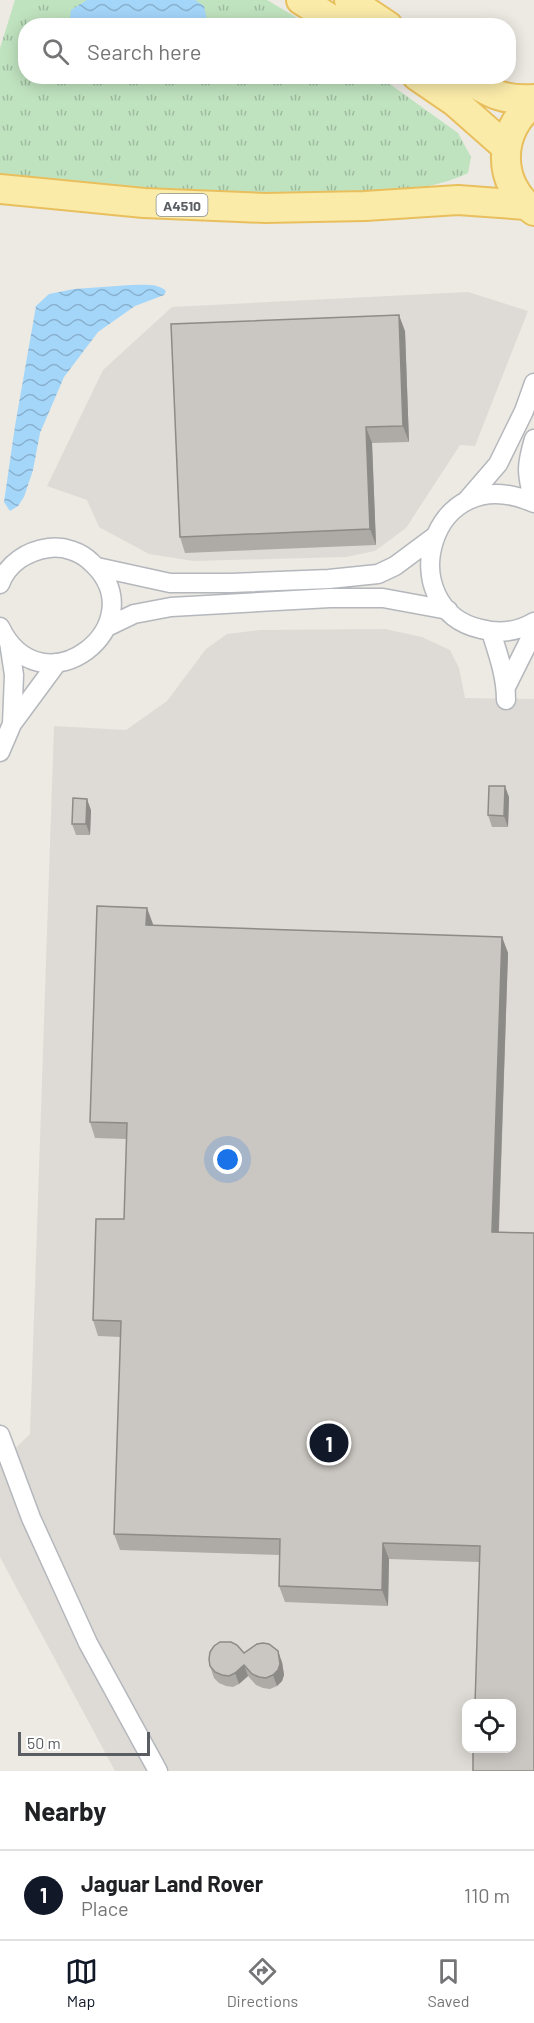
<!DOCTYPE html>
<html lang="en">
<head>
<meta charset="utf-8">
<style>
  :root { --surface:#fff; --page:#f2f2f2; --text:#202124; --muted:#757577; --line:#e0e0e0; --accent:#111827 }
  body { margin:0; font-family:Barlow,sans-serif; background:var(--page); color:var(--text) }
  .controls { position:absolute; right:18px; bottom:18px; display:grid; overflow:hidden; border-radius:12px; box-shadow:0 3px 15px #0003 }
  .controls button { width:54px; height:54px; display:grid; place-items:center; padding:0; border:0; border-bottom:2px solid var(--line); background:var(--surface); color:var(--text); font:30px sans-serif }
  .scale { position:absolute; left:18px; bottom:15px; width:132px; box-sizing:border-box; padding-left:6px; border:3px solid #5a5e62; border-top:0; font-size:16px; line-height:21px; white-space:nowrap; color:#5a5e62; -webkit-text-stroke:4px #fff; paint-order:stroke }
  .you { position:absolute; left:228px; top:1160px; width:21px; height:21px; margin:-15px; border:4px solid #fff; border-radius:50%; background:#1a73e8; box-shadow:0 0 0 9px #1a73e833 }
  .badge { display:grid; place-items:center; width:39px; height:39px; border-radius:50%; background:var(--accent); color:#fff; font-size:20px; font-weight:700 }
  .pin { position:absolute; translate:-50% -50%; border:3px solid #fff; box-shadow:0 2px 6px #0006 }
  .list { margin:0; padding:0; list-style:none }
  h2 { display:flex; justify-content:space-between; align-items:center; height:78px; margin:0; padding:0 24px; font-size:26px }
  h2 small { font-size:20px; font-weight:400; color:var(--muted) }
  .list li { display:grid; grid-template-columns:39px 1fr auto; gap:18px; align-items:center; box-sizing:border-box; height:90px; padding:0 24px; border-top:2px solid var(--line) }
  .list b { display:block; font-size:22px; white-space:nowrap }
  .list p { margin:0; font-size:20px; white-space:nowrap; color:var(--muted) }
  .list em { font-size:20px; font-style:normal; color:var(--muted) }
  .icon { flex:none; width:33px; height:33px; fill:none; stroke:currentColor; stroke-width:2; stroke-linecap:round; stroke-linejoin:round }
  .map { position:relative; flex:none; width:534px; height:1771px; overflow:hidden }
  .search { position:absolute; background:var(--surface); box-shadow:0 3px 15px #0003; left:18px; right:18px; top:18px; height:66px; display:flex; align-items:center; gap:15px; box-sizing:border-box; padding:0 21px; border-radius:24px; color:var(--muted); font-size:22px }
  .sheet { height:168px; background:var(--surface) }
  nav { display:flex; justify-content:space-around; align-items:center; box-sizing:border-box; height:84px; border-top:2px solid var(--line); background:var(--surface); font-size:16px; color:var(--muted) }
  nav a { display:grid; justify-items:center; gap:3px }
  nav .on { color:var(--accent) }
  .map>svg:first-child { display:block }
  .industrial { fill:#dedbd6; fill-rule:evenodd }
  .grass { fill:url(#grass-tufts) }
  .water { fill:url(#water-waves) }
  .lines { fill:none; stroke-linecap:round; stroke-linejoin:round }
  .street-casing { stroke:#b4b7bc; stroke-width:21 }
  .primary-casing { stroke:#e9bf5e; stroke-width:32 }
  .street { stroke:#fff; stroke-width:18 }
  .primary { stroke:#faeba9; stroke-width:28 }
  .wall { fill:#aeaaa6 }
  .shaded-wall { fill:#8d8b87 }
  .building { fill:#cac6c1; stroke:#8d8b87; stroke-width:1.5 }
  .labels { text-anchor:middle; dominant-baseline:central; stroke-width:6; stroke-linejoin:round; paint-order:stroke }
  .shield { fill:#fff; stroke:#8c8e91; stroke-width:1.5 }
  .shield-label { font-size:14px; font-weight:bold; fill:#5a5e62 }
</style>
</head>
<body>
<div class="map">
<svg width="534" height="1771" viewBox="0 0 534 1771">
  <defs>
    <pattern id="grass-tufts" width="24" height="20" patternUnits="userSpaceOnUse" patternTransform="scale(1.5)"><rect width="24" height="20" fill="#c0e3bf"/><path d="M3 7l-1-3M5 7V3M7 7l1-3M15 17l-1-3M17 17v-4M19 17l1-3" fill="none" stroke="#9fbb9f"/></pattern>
    <pattern id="water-waves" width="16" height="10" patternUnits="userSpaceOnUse" patternTransform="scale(1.5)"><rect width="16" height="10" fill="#a4d6fa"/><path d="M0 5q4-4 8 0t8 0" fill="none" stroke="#89b1ce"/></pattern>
  </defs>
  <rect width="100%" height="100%" fill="#eceae2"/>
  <path class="industrial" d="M 468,292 L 528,311 L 475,446 L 460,445 L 406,528 L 375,551 L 346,557 L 193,561 L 149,554 L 99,527 L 87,500 L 47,486 L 103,370 L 172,307 Z
    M 385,629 L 422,637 L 450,650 L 459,668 L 465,698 L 534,699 L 534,1771 L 115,1771 L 0,1557 L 0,1463 L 30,1434 L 54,726 L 126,730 L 167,701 L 206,649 L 227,634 L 260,630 ZM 466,1704 L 512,1704 L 512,1748 L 466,1748 Z"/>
  <path class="grass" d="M 15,0 L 267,0 L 309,25 L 26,26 L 26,76 L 380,77 L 458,133 L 471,157 L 468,173 C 433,190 398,190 361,192 C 240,199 120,186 0,175 L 0,48 Z"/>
  <path class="water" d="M 87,0 L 195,0 L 204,6 L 208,25 L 69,25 L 71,10 Z
    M 131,285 C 142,285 158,283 166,291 L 164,295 L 135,306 L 98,332 L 64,377 L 40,433 L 33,470 L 24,497 L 18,506 L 10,511 L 4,502 L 15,426 L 36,306 L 49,294 L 74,289 Z"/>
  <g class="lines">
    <g class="street-casing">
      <path id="street" d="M 534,439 C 526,466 526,473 534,501
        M 467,500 L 498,464 L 524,411 L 534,383
        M 534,503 C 428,456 391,609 481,629 C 500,634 517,632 534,622
        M 97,567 L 170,583 L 231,583 L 329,579 L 378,574 L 395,566 L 434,537
        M 0,584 C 8,563 27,551 49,548 C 64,546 81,552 91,562 C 159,623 42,715 0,627
        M 107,627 L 134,614 L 171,607 L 330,598 L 383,598 L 448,610
        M 491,632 C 498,654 506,676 506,700
        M 9,642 L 14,675 L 12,724
        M 506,687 L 534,631
        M 0,752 L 12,724 L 57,663
        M 0,1435 L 31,1518 L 88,1643 L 158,1771"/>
    </g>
    <g class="primary-casing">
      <path id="primary" d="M 301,0 L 342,26
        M 349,0 L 388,26
        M 417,76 L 455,102 L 506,147
        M 463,76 C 488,93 503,101 534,99
        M 534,103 C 497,130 496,184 534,211
        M 0,189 L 144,203 L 265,208 L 365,206 L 458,200 L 526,205"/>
    </g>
    <use href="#street" class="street"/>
    <use href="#primary" class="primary"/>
  </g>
  <path class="wall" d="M 405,331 L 409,442 L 372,443 L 376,545 L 185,553 L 180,537 Z
    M 509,797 L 508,827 L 492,827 L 488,815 Z
    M 91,810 L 90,835 L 76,835 L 72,824 Z
    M 153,924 L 153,926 L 502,937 L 508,953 L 499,1232 L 479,1562 L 389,1559 L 388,1606 L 285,1602 L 279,1586 L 280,1555 L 120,1550 L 114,1534 L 121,1337 L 98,1336 L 93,1320 L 124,1219 L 127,1139 L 95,1138 L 90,1122 Z
    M 244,1653 L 282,1662 L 284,1675 L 282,1681 L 277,1686 L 270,1689 L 263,1688 L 256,1685 L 248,1676 L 239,1684 L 233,1687 L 226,1686 L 219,1683 L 214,1678 L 210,1666 Z"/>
  <path class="shaded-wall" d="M 399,315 L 405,331 L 409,442 L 403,426 Z
    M 366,427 L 372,443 L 376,545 L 370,529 Z
    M 505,786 L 509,797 L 508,827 L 504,816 Z
    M 87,799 L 91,810 L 90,835 L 86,824 Z
    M 147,908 L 153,924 L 152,941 L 146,925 Z
    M 502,937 L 508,953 L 498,1248 L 492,1232 Z
    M 383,1543 L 389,1559 L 388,1606 L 382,1590 Z
    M 278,1651 L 282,1662 L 284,1675 L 282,1681 L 277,1686 L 273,1675 Z
    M 244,1665 L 248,1676 L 239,1684 L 235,1673 Z"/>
  <path class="building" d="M 399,315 L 403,426 L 366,427 L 370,529 L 180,537 L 171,324 Z
    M 489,786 L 505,786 L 504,816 L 488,815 Z
    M 73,798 L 87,799 L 86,824 L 72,824 Z
    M 97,906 L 147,908 L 146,925 L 502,937 L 492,1232 L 534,1233 L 534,1771 L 473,1771 L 473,1749 L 512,1749 L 512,1704 L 475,1704 L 480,1546 L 383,1543 L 382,1590 L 279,1586 L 280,1539 L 114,1534 L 121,1321 L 93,1320 L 96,1219 L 124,1219 L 127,1123 L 90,1122 Z
    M 220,1642 L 231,1642 L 237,1645 L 244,1653 L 257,1644 L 263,1643 L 269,1644 L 278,1651 L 280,1664 L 278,1670 L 273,1675 L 266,1678 L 259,1677 L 252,1674 L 244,1665 L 235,1673 L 229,1676 L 222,1675 L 215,1672 L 210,1666 L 209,1659 L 210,1652 L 214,1646 Z"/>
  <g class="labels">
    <rect class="shield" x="156.5" y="194" width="51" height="22" rx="4.5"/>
    <g class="shield-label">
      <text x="182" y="205">A4510</text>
    </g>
  </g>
</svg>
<div class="controls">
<button><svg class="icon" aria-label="locate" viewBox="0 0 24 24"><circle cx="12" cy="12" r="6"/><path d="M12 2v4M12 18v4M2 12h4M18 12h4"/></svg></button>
</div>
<div class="scale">50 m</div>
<div class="you"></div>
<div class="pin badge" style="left:329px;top:1443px">1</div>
<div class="search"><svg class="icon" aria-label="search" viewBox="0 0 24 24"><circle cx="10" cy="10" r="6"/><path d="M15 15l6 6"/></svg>Search here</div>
</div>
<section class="sheet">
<h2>Nearby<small></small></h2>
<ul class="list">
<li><span class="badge">1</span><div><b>Jaguar Land Rover</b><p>Place</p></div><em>110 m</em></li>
</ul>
</section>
<nav>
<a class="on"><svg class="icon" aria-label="map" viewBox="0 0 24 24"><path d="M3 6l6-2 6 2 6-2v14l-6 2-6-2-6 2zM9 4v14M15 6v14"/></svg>Map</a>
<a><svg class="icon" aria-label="directions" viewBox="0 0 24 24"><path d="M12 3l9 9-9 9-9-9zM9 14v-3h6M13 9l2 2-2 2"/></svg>Directions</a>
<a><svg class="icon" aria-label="saved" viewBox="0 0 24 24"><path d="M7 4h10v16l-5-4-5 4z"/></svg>Saved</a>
</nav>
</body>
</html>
